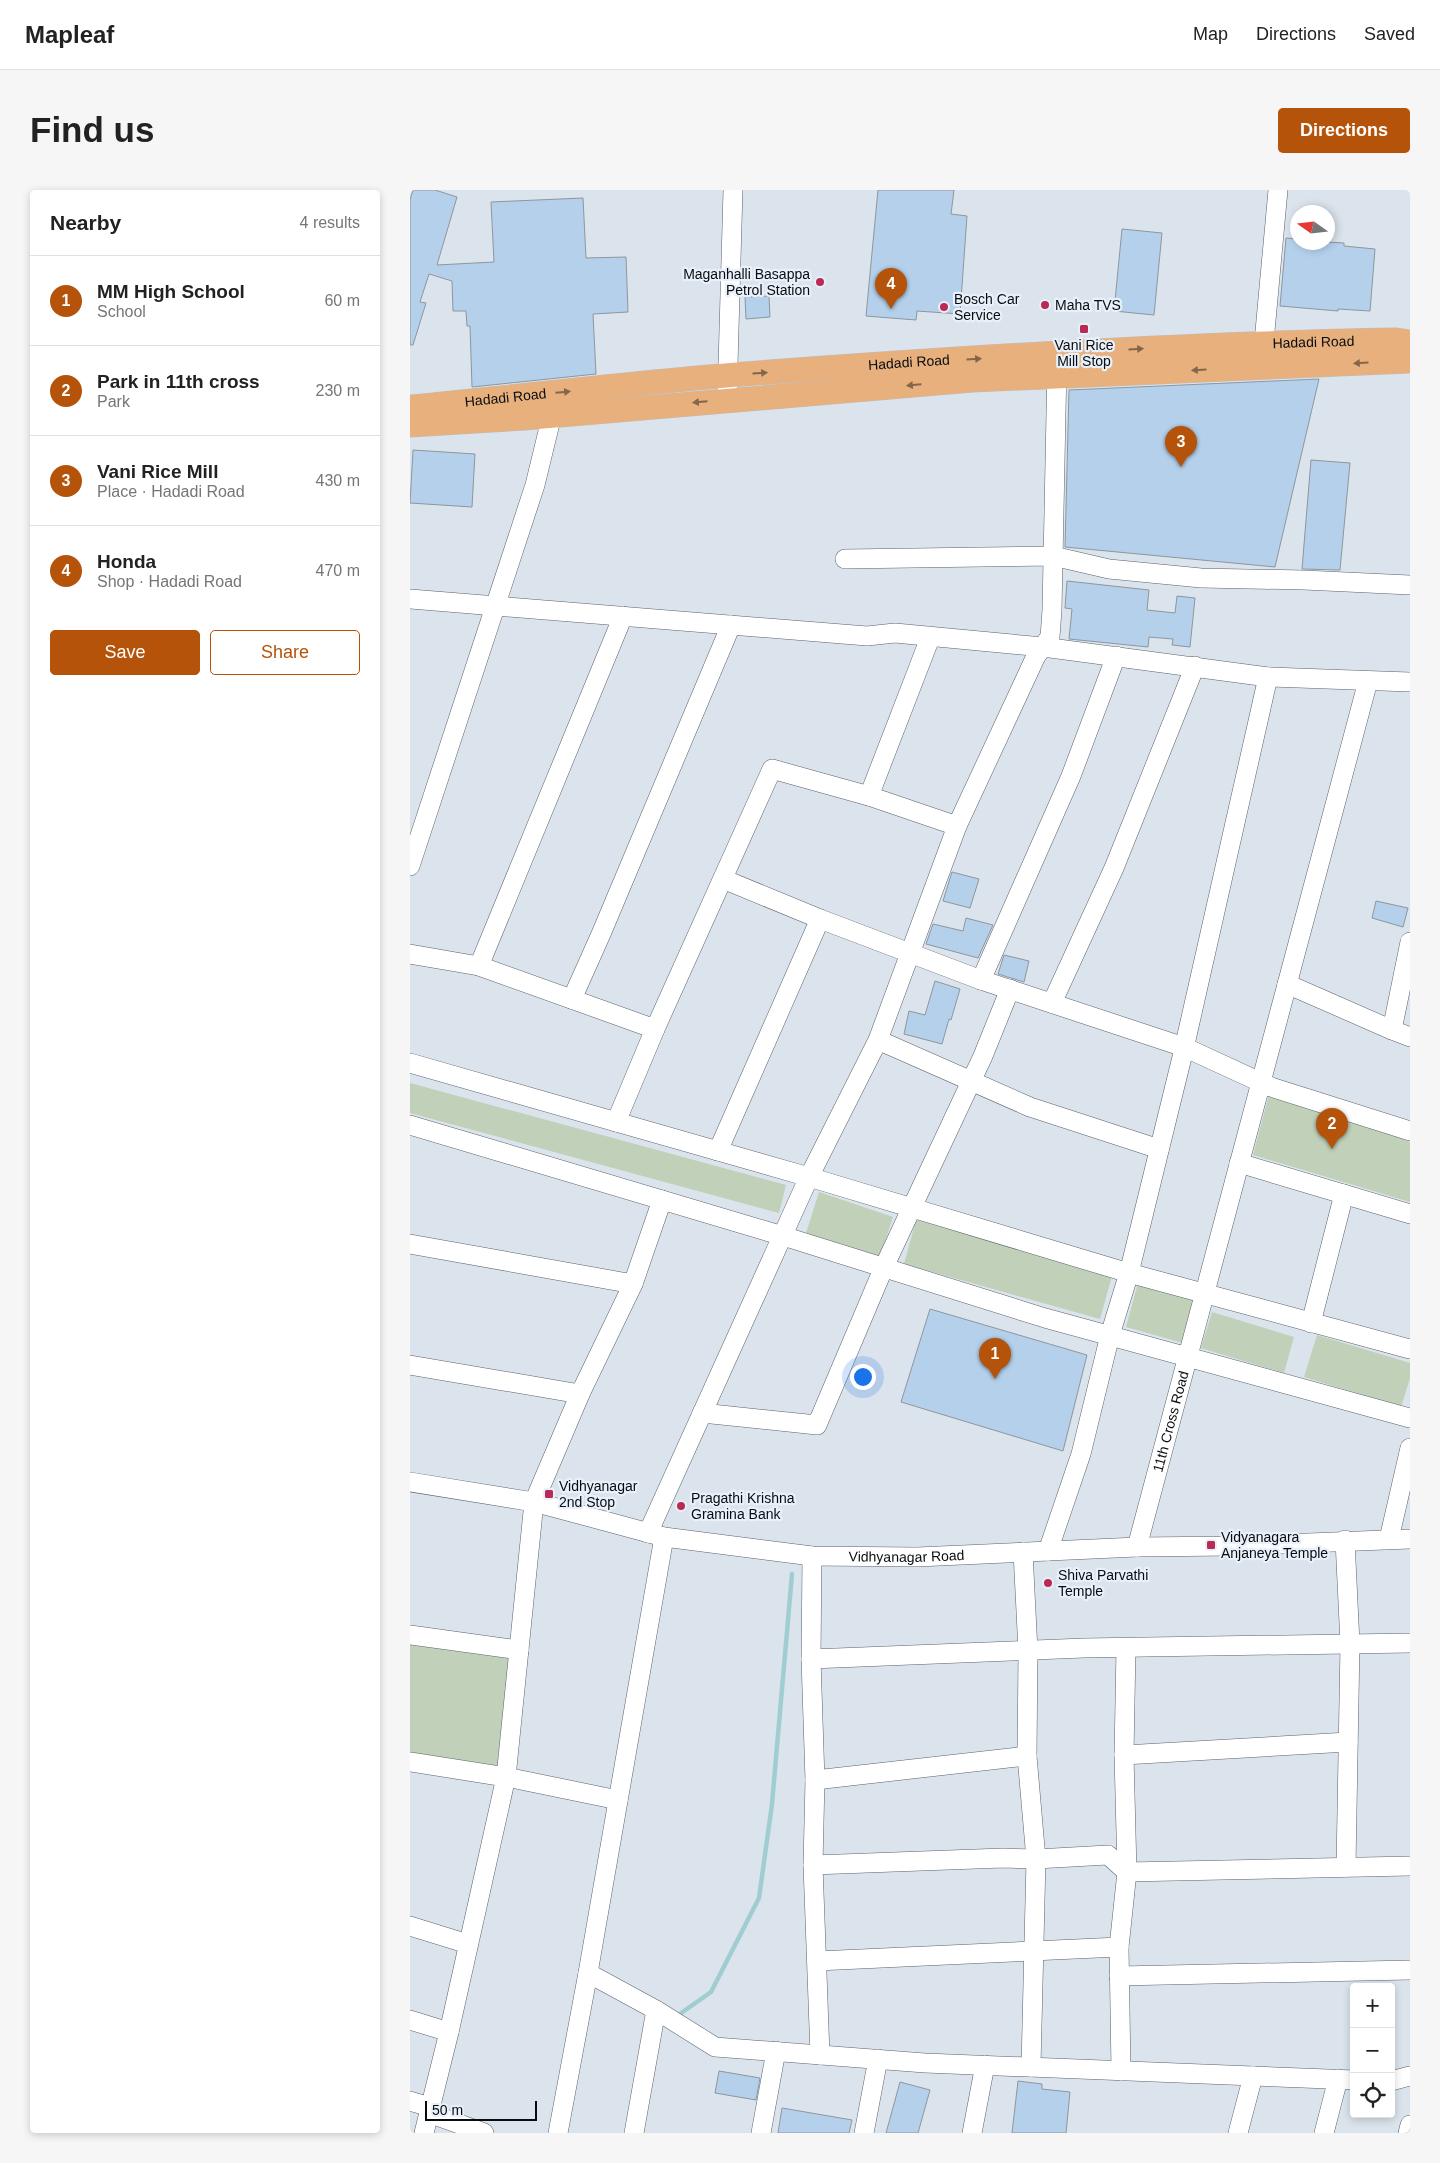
<!DOCTYPE html>
<html lang="en">
<head>
<meta charset="utf-8">
<style>
  :root { --surface:#fff; --page:#f6f6f6; --text:#222; --muted:#767676; --line:#e0e0e0; --accent:#b45309 }
  body { margin:0; font-family:Arial,sans-serif; background:var(--page); color:var(--text) }
  .controls { position:absolute; right:15px; bottom:15px; display:grid; overflow:hidden; border-radius:5px; box-shadow:0 2px 8px #0003 }
  .controls button { width:45px; height:45px; display:grid; place-items:center; padding:0; border:0; border-bottom:1px solid var(--line); background:var(--surface); color:var(--text); font:25px sans-serif }
  .compass { position:absolute; left:880px; top:15px; width:45px; height:45px; border-radius:50%; background:var(--surface); box-shadow:0 2px 8px #0003; rotate:284deg }
  .scale { position:absolute; left:15px; bottom:12px; width:112px; box-sizing:border-box; padding-left:5px; border:2px solid #090c0f; border-top:0; font-size:14px; line-height:18px; white-space:nowrap; color:#090c0f; -webkit-text-stroke:4px #e8f0f9; paint-order:stroke }
  .you { position:absolute; left:452px; top:1186px; width:18px; height:18px; margin:-12px; border:4px solid #fff; border-radius:50%; background:#1a73e8; box-shadow:0 0 0 8px #1a73e833 }
  .badge { display:grid; place-items:center; width:32px; height:32px; border-radius:50%; background:var(--accent); color:#fff; font-size:16px; font-weight:700 }
  .pin { position:absolute; translate:-50% -41px; filter:drop-shadow(0 1px 2px #0008) }
  .pin::after { content:''; position:absolute; top:26px; width:18px; height:15px; background:inherit; clip-path:polygon(0 0,100% 0,50% 100%) }
  .list { margin:0; padding:0; list-style:none }
  h2 { display:flex; justify-content:space-between; align-items:center; height:65px; margin:0; padding:0 20px; font-size:21px }
  h2 small { font-size:16px; font-weight:400; color:var(--muted) }
  .list li { display:grid; grid-template-columns:32px 1fr auto; gap:15px; align-items:center; box-sizing:border-box; height:90px; padding:0 20px; border-top:1px solid var(--line) }
  .list b { display:block; font-size:19px; white-space:nowrap }
  .list p { margin:0; font-size:16px; white-space:nowrap; color:var(--muted) }
  .list em { font-size:16px; font-style:normal; color:var(--muted) }
  .actions { display:flex; gap:10px; padding:15px 20px }
  .actions a { flex:1; padding:11px 0; border:1px solid var(--accent); border-radius:5px; text-align:center; font-size:18px; color:var(--accent) }
  .actions .main { background:var(--accent); color:#fff }
  .icon { flex:none; width:28px; height:28px; fill:none; stroke:currentColor; stroke-width:2; stroke-linecap:round; stroke-linejoin:round }
  .map { position:relative; flex:none; width:1000px; height:1943px; overflow:hidden; border-radius:5px }
  header { display:flex; align-items:center; gap:30px; box-sizing:border-box; height:70px; padding:0 25px; background:var(--surface); border-bottom:1px solid var(--line) }
  header strong { font-size:24px }
  nav { display:flex; gap:28px; margin-inline-start:auto; font-size:18px }
  .intro { display:flex; align-items:center; justify-content:space-between; box-sizing:border-box; height:120px; padding:0 30px }
  h1 { margin:0; font-size:35px }
  .button { padding:12px 22px; border-radius:5px; background:var(--accent); color:#fff; font-size:18px; font-weight:700 }
  main { display:flex; gap:30px; padding:0 30px }
  aside { flex:1; background:var(--surface); border-radius:5px; box-shadow:0 2px 8px #0003 }
  .map>svg:first-child { display:block }
  .green { fill:#c0d0b9 }
  .lines { fill:none; stroke-linecap:round; stroke-linejoin:round }
  .stream { stroke:#a0cdd1; stroke-width:4.5 }
  .building { fill:#b4d0eb; stroke:#8e969e }
  .minor-casing { stroke:#5b626a; stroke-width:20 }
  .major-casing { stroke:#bfc0c1; stroke-width:25 }
  .minor { stroke:#fff; stroke-width:19 }
  .major { stroke:#e7b07c; stroke-width:24 }
  .oneway { fill:#83664b }
  .poi-dot { fill:#ba2a55; stroke:#e8f0f9; stroke-width:2 }
  .labels { text-anchor:middle; dominant-baseline:central; stroke-width:4.5; stroke-linejoin:round; paint-order:stroke }
  .poi-label { font-size:14px; fill:#090c0f; stroke:#e8f0f9; text-anchor:start }
  .street-label { font-size:14px; fill:#090c0f; stroke:#e8f0f9 }
</style>
</head>
<body>
<header>
<strong>Mapleaf</strong>
<nav><a>Map</a><a>Directions</a><a>Saved</a></nav>
</header>
<div class="intro"><h1>Find us</h1><a class="button">Directions</a></div>
<main>
<aside>
<h2>Nearby<small>4 results</small></h2>
<ul class="list">
<li><span class="badge">1</span><div><b>MM High School</b><p>School</p></div><em>60 m</em></li>
<li><span class="badge">2</span><div><b>Park in 11th cross</b><p>Park</p></div><em>230 m</em></li>
<li><span class="badge">3</span><div><b>Vani Rice Mill</b><p>Place · Hadadi Road</p></div><em>430 m</em></li>
<li><span class="badge">4</span><div><b>Honda</b><p>Shop · Hadadi Road</p></div><em>470 m</em></li>
</ul>
<div class="actions"><a class="main">Save</a><a>Share</a></div>
</aside>
<div class="map">
<svg width="1000" height="1943" viewBox="0 0 1000 1943">
  <rect width="100%" height="100%" fill="#dbe3ec"/>
  <path class="green" d="M 0,893 L 376,995 L 369,1023 L 0,923 Z
    M 861,897 L 1000,952 L 1000,1012 L 843,965 Z
    M 409,1002 L 483,1027 L 470,1067 L 396,1043 Z
    M 506,1030 L 702,1086 L 690,1129 L 494,1074 Z
    M 728,1093 L 785,1108 L 773,1153 L 716,1137 Z
    M 802,1122 L 884,1147 L 874,1183 L 791,1158 Z
    M 907,1145 L 1000,1173 L 1000,1188 L 991,1217 L 894,1187 Z
    M 0,1452 L 102,1465 L 89,1577 L 0,1564 Z"/>
  <g class="lines">
    <path class="stream" d="M 267,1826 L 301,1802 L 349,1708 L 362,1614 L 382,1384"/>
  </g>
  <path class="building" d="M 3,0 L 25,0 L 47,7 L 27,75 L 84,72 L 81,12 L 173,8 L 176,68 L 216,67 L 218,122 L 183,124 L 186,184 L 62,197 L 60,136 L 57,136 L 56,121 L 43,121 L 42,91 L 19,84 L 10,112 L 16,113 L 3,155 L 0,155 L 0,10 Z
    M 468,0 L 544,0 L 541,24 L 557,26 L 550,124 L 507,121 L 506,130 L 456,126 Z
    M 712,39 L 752,43 L 744,125 L 704,121 Z
    M 876,48 L 888,49 L 888,52 L 918,52 L 934,53 L 934,56 L 965,59 L 960,121 L 928,119 L 928,121 L 870,116 Z
    M 359,106 L 360,127 L 336,129 L 335,107 Z
    M 909,189 L 865,377 L 655,357 L 659,200 Z
    M 3,260 L 65,264 L 62,317 L 0,313 Z
    M 901,270 L 940,273 L 930,380 L 892,379 Z
    M 657,391 L 739,400 L 737,420 L 765,423 L 767,406 L 785,408 L 780,457 L 762,455 L 763,449 L 739,447 L 738,457 L 659,449 L 662,419 L 655,418 Z
    M 542,682 L 569,689 L 560,718 L 533,711 Z
    M 966,711 L 998,718 L 993,737 L 962,728 Z
    M 556,728 L 583,735 L 568,768 L 516,754 L 523,734 L 553,741 Z
    M 594,765 L 619,771 L 614,792 L 588,784 Z
    M 525,791 L 550,799 L 541,830 L 539,829 L 532,854 L 494,844 L 499,821 L 515,825 Z
    M 520,1119 L 677,1165 L 653,1261 L 491,1212 Z
    M 309,1881 L 350,1888 L 346,1910 L 305,1903 Z
    M 608,1891 L 632,1894 L 632,1899 L 660,1902 L 656,1943 L 602,1943 Z
    M 490,1892 L 520,1900 L 508,1943 L 476,1943 Z
    M 372,1918 L 442,1930 L 439,1943 L 368,1943 Z"/>
  <g class="lines">
    <g class="minor-casing">
      <g id="minor">
        <path d="M 854,152 L 868,0"/>
        <path d="M 317,210 L 323,0"/>
        <path d="M 435,369 L 643,366 L 699,379 L 791,388 L 894,390 L 1000,395"/>
        <path d="M 0,409 L 457,446 L 485,443 L 633,457 L 858,487 L 773,863 L 719,1083 L 700,1145 L 671,1264 L 638,1361"/>
        <path d="M 213,426 L 69,776 L 245,839 L 362,579 L 459,606 L 547,636"/>
        <path d="M 858,487 L 1000,492"/>
        <path d="M 459,606 L 520,448"/>
        <path d="M 0,676 L 125,295 L 142,225"/>
        <path d="M 410,729 L 571,790 L 774,857 L 861,897 L 1000,941"/>
        <path d="M 0,764 L 69,776"/>
        <path d="M 571,790 L 661,586 L 706,466"/>
        <path d="M 877,794 L 982,840 L 1000,752"/>
        <path d="M 162,809 L 191,744 L 321,435"/>
        <path d="M 642,813 L 704,678 L 785,476"/>
        <path d="M 982,840 L 1000,847"/>
        <path d="M 468,850 L 620,917 L 749,959"/>
        <path d="M 0,873 L 399,987 L 719,1083 L 1000,1159"/>
        <path d="M 206,932 L 245,839"/>
        <path d="M 0,935 L 373,1046 L 635,1128 L 1000,1228"/>
        <path d="M 308,961 L 410,729 L 313,689"/>
        <path d="M 829,973 L 1000,1024"/>
        <path d="M 0,1054 L 223,1094 L 252,1010"/>
        <path d="M 901,1133 L 934,1004"/>
        <path d="M 0,1175 L 170,1204 L 223,1094"/>
        <path d="M 292,1223 L 407,1235 L 474,1077 L 573,866 L 600,799"/>
        <path id="s1" d="M 0,1292 L 124,1312 L 254,1347 L 402,1366 L 507,1367 L 727,1357 L 822,1356 L 1000,1349"/>
        <path d="M 238,1343 L 399,987 L 468,850 L 547,636 L 626,466 L 640,447 L 642,420 L 647,174"/>
        <path d="M 979,1349 L 1000,1258"/>
        <path d="M 935,1350 L 940,1454 L 936,1677"/>
        <path id="s2" d="M 727,1357 L 958,491"/>
        <path d="M 613,1362 L 618,1461 L 617,1566 L 626,1669 L 621,1877"/>
        <path d="M 402,1366 L 401,1469 L 405,1590 L 403,1675 L 410,1865"/>
        <path d="M 0,1445 L 109,1460"/>
        <path d="M 401,1469 L 674,1458 L 1000,1453"/>
        <path d="M 714,1565 L 938,1552"/>
        <path d="M 0,1572 L 96,1587 L 208,1610"/>
        <path d="M 405,1590 L 617,1566"/>
        <path d="M 403,1675 L 593,1668 L 626,1669 L 698,1665 L 717,1682 L 1000,1676"/>
        <path d="M 0,1736 L 58,1754"/>
        <path d="M 407,1771 L 709,1757"/>
        <path d="M 178,1783 L 246,1820 L 305,1857 L 515,1873 L 944,1890"/>
        <path d="M 709,1786 L 1000,1780"/>
        <path d="M 0,1830 L 39,1842"/>
        <path d="M 711,1881 L 709,1757 L 717,1682 L 714,1565 L 716,1458"/>
        <path d="M 981,1891 L 1000,1886"/>
        <path d="M 0,1911 L 20,1917"/>
        <path d="M 19,1923 L 74,1943"/>
        <path d="M 14,1943 L 39,1842 L 96,1587 L 124,1312 L 170,1204"/>
        <path d="M 148,1943 L 178,1783 L 254,1347"/>
        <path d="M 224,1943 L 246,1820"/>
        <path d="M 351,1943 L 366,1861"/>
        <path d="M 454,1943 L 468,1869"/>
        <path d="M 562,1943 L 575,1875"/>
        <path d="M 828,1943 L 843,1886"/>
        <path d="M 914,1943 L 928,1889"/>
        <path d="M 998,1943 L 1000,1935"/>
      </g>
    </g>
    <g class="major-casing">
      <g id="major">
        <path id="s3" d="M 0,217 C 107,207 214,194 321,185 C 542,168 763,154 985,150 L 1000,152"/>
        <path d="M 0,235 L 115,228 L 563,190 L 1000,171"/>
      </g>
    </g>
    <use href="#minor" class="minor"/>
    <use href="#major" class="major"/>
  </g>
  <defs><path id="oneway-solid" d="M-6-.8H1V-3.2L6.5 0L1 3.2V.8H-6Z" transform="scale(1.25)"/></defs>
  <g class="oneway">
    <use href="#oneway-solid" transform="translate(726 159) rotate(-3)"/>
    <use href="#oneway-solid" transform="translate(564 169) rotate(-4)"/>
    <use href="#oneway-solid" transform="translate(951 173) rotate(177)"/>
    <use href="#oneway-solid" transform="translate(789 180) rotate(177)"/>
    <use href="#oneway-solid" transform="translate(350 183) rotate(-4)"/>
    <use href="#oneway-solid" transform="translate(504 195) rotate(175)"/>
    <use href="#oneway-solid" transform="translate(153 202) rotate(-5)"/>
    <use href="#oneway-solid" transform="translate(290 212) rotate(175)"/>
  </g>
  <g class="poi-dot">
    <circle cx="410" cy="92" r="5"/>
    <circle cx="635" cy="115" r="5"/>
    <circle cx="534" cy="117" r="5"/>
    <rect x="669" y="134" width="10" height="10" rx="2.5"/>
    <rect x="134" y="1299" width="10" height="10" rx="2.5"/>
    <circle cx="271" cy="1316" r="5"/>
    <rect x="796" y="1350" width="10" height="10" rx="2.5"/>
    <circle cx="638" cy="1393" r="5"/>
  </g>
  <g class="labels">
    <g class="poi-label">
      <text x="400" y="84" text-anchor="end">Maganhalli Basappa<tspan x="400" dy="16">Petrol Station</tspan></text>
      <text x="544" y="109">Bosch Car<tspan x="544" dy="16">Service</tspan></text>
      <text x="645" y="115">Maha TVS</text>
      <text x="674" y="155" text-anchor="middle">Vani Rice<tspan x="674" dy="16">Mill Stop</tspan></text>
      <text x="149" y="1296">Vidhyanagar<tspan x="149" dy="16">2nd Stop</tspan></text>
      <text x="281" y="1308">Pragathi Krishna<tspan x="281" dy="16">Gramina Bank</tspan></text>
      <text x="811" y="1347">Vidyanagara<tspan x="811" dy="16">Anjaneya Temple</tspan></text>
      <text x="648" y="1385">Shiva Parvathi<tspan x="648" dy="16">Temple</tspan></text>
    </g>
    <g class="street-label">
      <text stroke="none"><textPath href="#s3" startOffset="906">Hadadi Road</textPath></text>
      <text stroke="none"><textPath href="#s3" startOffset="501">Hadadi Road</textPath></text>
      <text stroke="none"><textPath href="#s3" startOffset="96">Hadadi Road</textPath></text>
      <text stroke="none"><textPath href="#s2" startOffset="130">11th Cross Road</textPath></text>
      <text stroke="none"><textPath href="#s1" startOffset="504">Vidhyanagar Road</textPath></text>
    </g>
  </g>
</svg>
<div class="controls">
<button>+</button>
<button>−</button>
<button><svg class="icon" aria-label="locate" viewBox="0 0 24 24"><circle cx="12" cy="12" r="6"/><path d="M12 2v4M12 18v4M2 12h4M18 12h4"/></svg></button>
</div>
<svg class="compass" viewBox="-18 -18 36 36"><path d="M0-13l5 13h-10z" fill="#e53935"/><path d="M0 13l5-13h-10z" fill="#767676"/></svg>
<div class="scale">50 m</div>
<div class="you"></div>
<div class="pin badge" style="left:585px;top:1189px">1</div>
<div class="pin badge" style="left:922px;top:959px">2</div>
<div class="pin badge" style="left:771px;top:277px">3</div>
<div class="pin badge" style="left:481px;top:119px">4</div>
</div>
</main>
</body>
</html>
